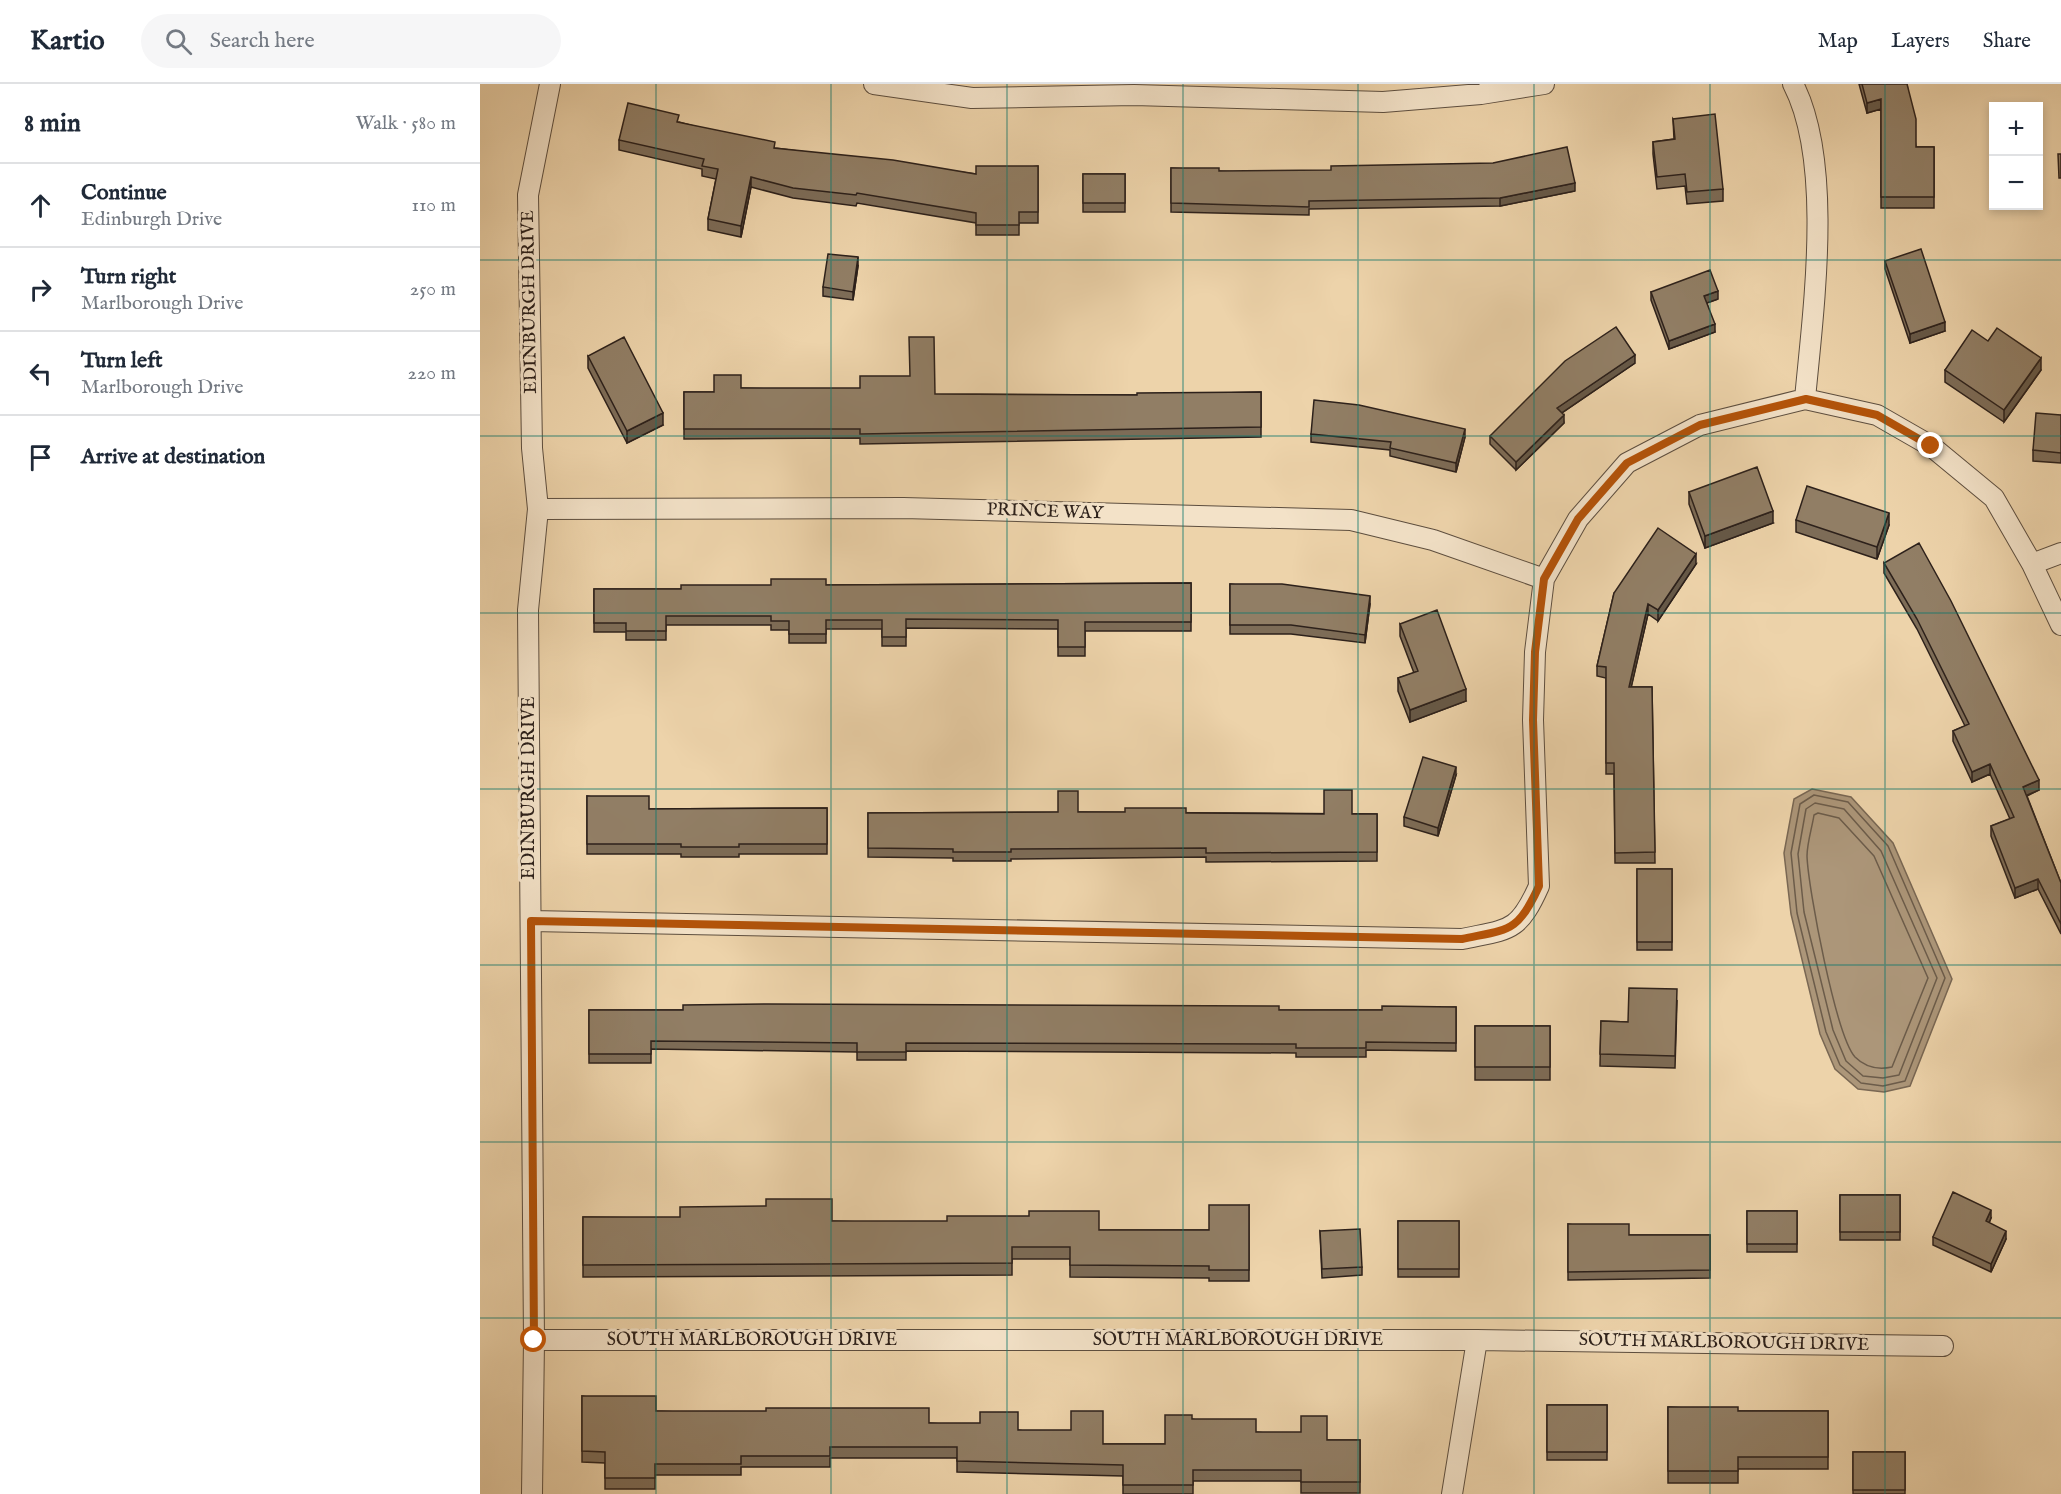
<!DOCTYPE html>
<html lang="en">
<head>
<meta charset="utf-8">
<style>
  :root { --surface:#fff; --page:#f6f6f7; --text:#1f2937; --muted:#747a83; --line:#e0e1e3 }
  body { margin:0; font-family:"IM FELL English",serif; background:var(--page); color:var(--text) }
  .controls { position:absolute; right:18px; top:18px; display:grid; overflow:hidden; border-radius:0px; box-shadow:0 3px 9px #0003 }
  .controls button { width:54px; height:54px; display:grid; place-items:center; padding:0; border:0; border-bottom:2px solid var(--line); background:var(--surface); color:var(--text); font:30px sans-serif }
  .stop { position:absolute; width:18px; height:18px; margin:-14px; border:4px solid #b45309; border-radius:50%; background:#fff }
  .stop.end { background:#b45309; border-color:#fff; box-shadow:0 2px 6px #0008 }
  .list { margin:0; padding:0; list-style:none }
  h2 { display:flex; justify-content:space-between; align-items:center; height:78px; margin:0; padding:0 24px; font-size:26px }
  h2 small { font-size:20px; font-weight:400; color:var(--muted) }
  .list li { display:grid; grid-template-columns:39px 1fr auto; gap:18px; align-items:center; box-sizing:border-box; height:84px; padding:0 24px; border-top:2px solid var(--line) }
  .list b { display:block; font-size:22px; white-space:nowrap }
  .list p { margin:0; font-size:20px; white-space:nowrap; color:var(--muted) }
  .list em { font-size:20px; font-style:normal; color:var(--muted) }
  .icon { flex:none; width:33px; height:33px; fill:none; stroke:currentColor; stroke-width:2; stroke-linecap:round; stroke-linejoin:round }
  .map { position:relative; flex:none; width:1581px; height:1410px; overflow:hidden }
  header { display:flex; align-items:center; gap:36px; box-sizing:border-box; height:84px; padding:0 30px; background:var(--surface); border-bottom:2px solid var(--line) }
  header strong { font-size:28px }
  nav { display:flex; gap:33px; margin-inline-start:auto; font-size:21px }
  .search { width:420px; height:54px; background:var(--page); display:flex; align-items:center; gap:15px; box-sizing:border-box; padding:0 21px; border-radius:33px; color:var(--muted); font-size:22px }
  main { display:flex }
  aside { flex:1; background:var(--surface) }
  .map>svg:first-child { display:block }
  .water { fill:#ac9679; stroke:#796753; stroke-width:1.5 }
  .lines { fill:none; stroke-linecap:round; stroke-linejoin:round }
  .shore { stroke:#6c5c4a; stroke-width:1.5 }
  .street-casing { stroke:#5d4e3f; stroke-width:22 }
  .street { stroke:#f3e2c8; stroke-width:20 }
  .wall { fill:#7d6c57; stroke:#2d211b; stroke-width:1.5 }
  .shaded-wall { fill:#665847; stroke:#2d211b; stroke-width:1.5 }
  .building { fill:#917e65; stroke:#2d211b; stroke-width:1.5 }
  .route { stroke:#b45309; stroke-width:8 }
  .grid { fill:none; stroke:#0f766e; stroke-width:1.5; stroke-opacity:0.55 }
  .labels { text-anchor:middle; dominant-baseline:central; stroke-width:6; stroke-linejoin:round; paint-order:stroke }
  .street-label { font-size:18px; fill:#2d211b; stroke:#f3e2c8 }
</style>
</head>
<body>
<header>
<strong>Kartio</strong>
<div class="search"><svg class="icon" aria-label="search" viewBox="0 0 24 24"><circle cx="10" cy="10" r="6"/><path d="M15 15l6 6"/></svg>Search here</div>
<nav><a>Map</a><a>Layers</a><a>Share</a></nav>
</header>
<main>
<aside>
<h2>8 min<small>Walk · 580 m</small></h2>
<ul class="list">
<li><svg class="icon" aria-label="ahead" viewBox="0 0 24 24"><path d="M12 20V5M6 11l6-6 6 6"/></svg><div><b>Continue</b><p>Edinburgh Drive</p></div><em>110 m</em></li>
<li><svg class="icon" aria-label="right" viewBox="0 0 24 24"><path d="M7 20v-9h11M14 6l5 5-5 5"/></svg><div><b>Turn right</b><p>Marlborough Drive</p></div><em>250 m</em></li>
<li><svg class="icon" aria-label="left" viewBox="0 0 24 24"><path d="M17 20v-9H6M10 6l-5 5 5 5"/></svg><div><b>Turn left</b><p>Marlborough Drive</p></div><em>220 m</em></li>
<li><svg class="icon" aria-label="arrive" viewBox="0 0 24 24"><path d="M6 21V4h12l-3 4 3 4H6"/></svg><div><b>Arrive at destination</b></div></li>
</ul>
</aside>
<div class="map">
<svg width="1581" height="1410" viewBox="0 0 1581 1410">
  <rect width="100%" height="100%" fill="#edd3aa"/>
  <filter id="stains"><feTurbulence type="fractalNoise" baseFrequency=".00333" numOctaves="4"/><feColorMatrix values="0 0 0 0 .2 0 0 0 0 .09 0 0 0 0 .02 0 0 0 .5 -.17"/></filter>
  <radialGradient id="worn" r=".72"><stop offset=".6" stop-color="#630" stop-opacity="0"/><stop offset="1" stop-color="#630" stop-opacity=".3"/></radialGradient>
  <path class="water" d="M 1332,705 L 1371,713 L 1413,759 L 1472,895 L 1430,1002 L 1404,1008 L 1378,1005 L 1355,985 L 1340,950 L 1311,830 L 1304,769 L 1314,715 Z"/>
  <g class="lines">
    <path class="shore" d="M 1334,711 L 1368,718 L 1408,762 L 1465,894 L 1425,997 L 1403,1002 L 1381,999 L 1360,981 L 1346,948 L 1317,829 L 1311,769 L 1320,720 Z
      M 1335,719 L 1364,725 L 1401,767 L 1457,894 L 1419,991 L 1403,994 L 1383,992 L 1366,977 L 1353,946 L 1324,828 L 1318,770 L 1326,725 Z
      M 1338,729 L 1359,734 L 1394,772 L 1448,894 L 1412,983 C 1398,986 1386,984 1375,973 C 1356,952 1328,804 1327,772 C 1327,759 1332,744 1334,731 Z"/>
    <g class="street-casing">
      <path id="street" d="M 394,0 L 492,14 L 654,11 L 903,18 L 1001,10 L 1064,0
        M 1313,0 C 1354,79 1333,227 1325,315
        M 58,425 L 423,424 L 871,436 L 953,456 L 1064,495
        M 1552,480 L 1581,469
        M 51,837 L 982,855 C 1029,845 1038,849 1059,802 L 1053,636 L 1055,568 L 1064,495 L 1098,435 L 1147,379 L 1220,341 L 1325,315 L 1397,331 L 1451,362 L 1514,414 L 1552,480 L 1581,541
        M 54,1256 L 997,1256 L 1463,1262
        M 52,1410 L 54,1256 L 48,526 L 58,425 L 52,364 L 48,111 L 70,0
        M 972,1410 L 997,1256"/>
    </g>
    <use href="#street" class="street"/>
  </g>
  <path class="wall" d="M 1379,0 L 1427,0 L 1436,63 L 1454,63 L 1454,124 L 1401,124 L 1401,25 L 1387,29 Z
    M 1193,35 L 1243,105 L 1243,117 L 1207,120 L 1205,102 L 1177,105 L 1173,70 L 1173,58 L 1194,55 Z
    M 199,38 L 295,64 L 496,90 L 558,82 L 558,139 L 539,139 L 539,151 L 496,151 L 496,139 L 377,119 L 376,122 L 313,114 L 271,103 L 261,153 L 228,146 L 228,135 L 236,95 L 222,92 L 222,85 L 139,66 L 139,56 Z
    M 691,84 L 739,87 L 1095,107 L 1020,122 L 829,125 L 829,131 L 691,128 Z
    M 603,90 L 645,90 L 645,128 L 603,128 Z
    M 1405,177 L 1465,247 L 1430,259 L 1405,185 Z
    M 378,182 L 373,216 L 343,212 L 343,203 Z
    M 1171,208 L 1238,215 L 1227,219 L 1235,248 L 1189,265 L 1171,216 Z
    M 1508,257 L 1561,286 L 1524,338 L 1465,298 L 1465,286 Z
    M 108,272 L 183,341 L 147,359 L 108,284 Z
    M 1155,279 L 1082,329 L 1084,339 L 1036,386 L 1010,360 L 1010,352 Z
    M 261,304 L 455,310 L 657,311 L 781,308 L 781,353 L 380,360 L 380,354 L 204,355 L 204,308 L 234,308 Z
    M 1581,331 L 1581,379 L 1553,377 L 1553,366 Z
    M 831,350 L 985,353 L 976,388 L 910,372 L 910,366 L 831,358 Z
    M 1209,408 L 1293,439 L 1225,464 L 1209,420 Z
    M 1316,436 L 1409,441 L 1397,475 L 1316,448 Z
    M 1404,479 L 1559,706 L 1547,712 L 1581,799 L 1581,850 L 1558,805 L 1535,814 L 1511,752 L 1511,742 L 1530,735 L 1510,690 L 1492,698 L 1473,657 L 1473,647 L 1485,642 L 1437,545 L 1404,489 Z
    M 1216,480 L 1178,537 L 1168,530 L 1151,603 L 1172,603 L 1175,779 L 1135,779 L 1134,690 L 1126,690 L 1126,594 L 1117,592 L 1117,582 L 1134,509 Z
    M 711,499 L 711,547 L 605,547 L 605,572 L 578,572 L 578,545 L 426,544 L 426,562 L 402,562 L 402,545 L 346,545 L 346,559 L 309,559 L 309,546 L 291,546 L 291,541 L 186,541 L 186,556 L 146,556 L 146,548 L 114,548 L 114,505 L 201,505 L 346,501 Z
    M 750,500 L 890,520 L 885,559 L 811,550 L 750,550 Z
    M 920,540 L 986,617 L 930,638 L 918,607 L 918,594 L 934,589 L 920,552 Z
    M 976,691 L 958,752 L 924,742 L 924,733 Z
    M 107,712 L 169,725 L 347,724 L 347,770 L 259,770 L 259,773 L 201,773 L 201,770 L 107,770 Z
    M 598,728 L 897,730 L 897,777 L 726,778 L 726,773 L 531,775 L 531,777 L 473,777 L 473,774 L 388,773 L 388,729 Z
    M 1157,785 L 1192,785 L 1192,866 L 1157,866 Z
    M 1197,917 L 1195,984 L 1120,982 L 1121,937 L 1148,938 Z
    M 976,923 L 976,967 L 886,966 L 886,973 L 816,973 L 816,969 L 426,967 L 426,976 L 377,976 L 377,968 L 171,965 L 171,979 L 109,979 L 109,926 L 902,926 Z
    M 995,942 L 1070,942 L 1070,996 L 995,996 Z
    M 1360,1111 L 1420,1111 L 1420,1156 L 1360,1156 Z
    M 769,1121 L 769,1197 L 729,1197 L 729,1194 L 590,1193 L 590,1175 L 532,1175 L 532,1191 L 103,1193 L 103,1133 L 352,1137 L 619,1146 L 729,1146 Z
    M 1267,1127 L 1317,1127 L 1317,1168 L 1267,1168 Z
    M 1511,1134 L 1509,1139 L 1526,1155 L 1511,1188 L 1453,1161 L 1453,1153 Z
    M 918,1137 L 979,1137 L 979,1193 L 918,1193 Z
    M 1088,1140 L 1149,1151 L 1230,1151 L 1230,1194 L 1088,1196 Z
    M 840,1147 L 882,1183 L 882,1191 L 842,1194 Z
    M 102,1312 L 176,1327 L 449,1339 L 538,1346 L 623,1360 L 685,1360 L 712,1335 L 776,1348 L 847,1356 L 880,1356 L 880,1409 L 821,1409 L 821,1397 L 713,1397 L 713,1410 L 643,1410 L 643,1392 L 477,1388 L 477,1374 L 350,1374 L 350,1383 L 261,1383 L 261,1391 L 175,1391 L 175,1405 L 125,1405 L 125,1379 L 102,1378 Z
    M 1067,1321 L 1127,1321 L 1127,1376 L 1067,1376 Z
    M 1188,1323 L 1258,1327 L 1348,1327 L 1348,1385 L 1258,1385 L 1258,1399 L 1188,1399 Z
    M 1373,1368 L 1425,1368 L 1425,1410 L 1373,1410 Z"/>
  <path class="shaded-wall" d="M 1401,15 L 1401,25 L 1387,29 L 1387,19 Z
    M 271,93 L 271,103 L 261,153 L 261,142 Z
    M 1095,99 L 1095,107 L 1020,122 L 1020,114 Z
    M 378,173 L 378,182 L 373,216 L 373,208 Z
    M 1238,207 L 1238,215 L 1224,220 L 1224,212 Z
    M 1465,238 L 1465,247 L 1430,259 L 1430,250 Z
    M 1235,240 L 1235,248 L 1189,265 L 1189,257 Z
    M 1155,271 L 1155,279 L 1077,332 L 1077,324 Z
    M 1561,274 L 1561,286 L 1524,338 L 1524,326 Z
    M 183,329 L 183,341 L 147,359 L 147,347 Z
    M 1084,331 L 1084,339 L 1036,386 L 1036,378 Z
    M 985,345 L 985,353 L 976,388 L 976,379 Z
    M 1293,427 L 1293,439 L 1225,464 L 1225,452 Z
    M 1409,429 L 1409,441 L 1397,475 L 1397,463 Z
    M 1216,470 L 1216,480 L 1178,537 L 1178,526 Z
    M 890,512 L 890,520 L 885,559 L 885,551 Z
    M 1168,520 L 1168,530 L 1149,613 L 1149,603 Z
    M 986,605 L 986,617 L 930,638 L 930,626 Z
    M 1510,680 L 1510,690 L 1492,698 L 1492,688 Z
    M 976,683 L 976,691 L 958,752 L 958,744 Z
    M 1559,696 L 1559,706 L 1543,713 L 1543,703 Z
    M 1558,795 L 1558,805 L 1535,814 L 1535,804 Z
    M 1511,1126 L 1511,1134 L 1506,1146 L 1506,1137 Z
    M 1526,1147 L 1526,1155 L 1511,1188 L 1511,1180 Z"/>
  <path class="building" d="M 1382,0 L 1427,0 L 1436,35 L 1436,63 L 1454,63 L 1454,113 L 1401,113 L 1401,15 L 1387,19 Z
    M 148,19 L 199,31 L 197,38 L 295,58 L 294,64 L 413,76 L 496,90 L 496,82 L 558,82 L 558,128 L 539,128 L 539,141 L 496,141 L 496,129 L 377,109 L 376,111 L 313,104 L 271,93 L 261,142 L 228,135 L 238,85 L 222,82 L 224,75 L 139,56 Z
    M 1235,30 L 1243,105 L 1207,108 L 1205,90 L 1177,93 L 1173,58 L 1195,55 L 1193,35 Z
    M 1087,63 L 1095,99 L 1020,114 L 829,117 L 829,123 L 691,119 L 691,84 L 739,84 L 739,87 L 851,86 L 851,82 L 1013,79 Z
    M 1578,70 L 1581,70 L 1581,94 L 1579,94 Z
    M 603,90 L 645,90 L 645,119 L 603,119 Z
    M 1441,165 L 1465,238 L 1430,250 L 1405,177 Z
    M 348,170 L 378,173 L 373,208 L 343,203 Z
    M 1230,186 L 1238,207 L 1224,212 L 1235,240 L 1189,257 L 1171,208 Z
    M 1136,243 L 1155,271 L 1077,324 L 1084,331 L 1036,378 L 1010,352 L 1085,277 Z
    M 1517,244 L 1561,274 L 1524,326 L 1465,286 L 1492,246 L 1508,257 Z
    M 144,253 L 183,329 L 147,347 L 108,272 Z
    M 429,253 L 454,253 L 455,310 L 657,311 L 657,309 L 781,308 L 781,343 L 380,350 L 380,345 L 204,345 L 204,308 L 234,308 L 234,291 L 261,291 L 261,304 L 380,304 L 380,292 L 430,292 Z
    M 834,316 L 879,321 L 985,345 L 976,379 L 910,364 L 911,358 L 831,350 Z
    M 1556,329 L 1581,331 L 1581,369 L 1553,366 Z
    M 1277,383 L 1293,427 L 1225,452 L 1209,408 Z
    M 1327,402 L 1409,429 L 1397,463 L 1316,436 Z
    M 1178,444 L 1216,470 L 1178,526 L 1168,520 L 1149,603 L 1172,603 L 1175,768 L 1135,769 L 1134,679 L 1126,679 L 1126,583 L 1117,582 L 1134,509 Z
    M 1439,459 L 1471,517 L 1559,696 L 1543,703 L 1581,799 L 1581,840 L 1558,795 L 1535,804 L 1511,742 L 1534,733 L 1510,680 L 1492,688 L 1473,647 L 1489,640 L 1437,535 L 1404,479 Z
    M 291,495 L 346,495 L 346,501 L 711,499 L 711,538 L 605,538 L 605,563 L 578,563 L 578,536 L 426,535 L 426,553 L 402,553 L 402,536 L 346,536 L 346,550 L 309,550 L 309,537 L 291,537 L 291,532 L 186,532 L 186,547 L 146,547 L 146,539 L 114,539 L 114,505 L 201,505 L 201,501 L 291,501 Z
    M 750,500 L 802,500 L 890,512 L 885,551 L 811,541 L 750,541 Z
    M 957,526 L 986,605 L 930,626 L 918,594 L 938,587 L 920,540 Z
    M 943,673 L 976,683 L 958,744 L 924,733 Z
    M 844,706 L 872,706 L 872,730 L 897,730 L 897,768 L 726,769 L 726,764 L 531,765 L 531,768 L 473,768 L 473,765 L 388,764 L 388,729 L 578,728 L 578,707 L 598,707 L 598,728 L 645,728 L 645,724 L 706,724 L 706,729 L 844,730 Z
    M 107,712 L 169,712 L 169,725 L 347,724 L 347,760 L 259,760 L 259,763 L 201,763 L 201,760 L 107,760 Z
    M 1157,785 L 1192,785 L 1192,858 L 1157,858 Z
    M 1149,904 L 1197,905 L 1195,972 L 1120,970 L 1121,937 L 1148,938 Z
    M 288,920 L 799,922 L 799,926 L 902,926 L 902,922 L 976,923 L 976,959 L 886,958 L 886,964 L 816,964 L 816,960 L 426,959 L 426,968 L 377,968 L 377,959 L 171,957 L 171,970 L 109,970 L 109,926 L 203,926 L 203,921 Z
    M 995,942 L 1070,942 L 1070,983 L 995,983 Z
    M 1473,1108 L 1511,1126 L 1506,1137 L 1526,1147 L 1511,1180 L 1453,1153 Z
    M 1360,1111 L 1420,1111 L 1420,1148 L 1360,1148 Z
    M 286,1115 L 352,1115 L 352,1137 L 467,1137 L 467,1132 L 549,1132 L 549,1127 L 619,1127 L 619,1146 L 729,1146 L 729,1121 L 769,1121 L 769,1186 L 729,1186 L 729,1182 L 590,1181 L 590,1163 L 532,1163 L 532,1179 L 103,1181 L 103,1133 L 200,1133 L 200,1123 L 286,1122 Z
    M 1267,1127 L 1317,1127 L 1317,1160 L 1267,1160 Z
    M 918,1137 L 979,1137 L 979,1185 L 918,1185 Z
    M 1088,1140 L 1149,1140 L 1149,1151 L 1230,1151 L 1230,1186 L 1088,1188 Z
    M 880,1145 L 882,1183 L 842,1185 L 840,1147 Z
    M 102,1312 L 176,1312 L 176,1327 L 286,1327 L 286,1324 L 449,1324 L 449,1339 L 500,1339 L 500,1328 L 538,1328 L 538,1346 L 591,1346 L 591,1327 L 623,1327 L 623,1360 L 685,1360 L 685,1331 L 712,1331 L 712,1335 L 776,1335 L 776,1348 L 821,1348 L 821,1332 L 847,1332 L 847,1356 L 880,1356 L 880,1398 L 821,1398 L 821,1386 L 713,1386 L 713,1401 L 643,1401 L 643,1381 L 477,1377 L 477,1363 L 350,1363 L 350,1372 L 261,1372 L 261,1380 L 175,1380 L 175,1394 L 125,1394 L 125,1368 L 102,1367 Z
    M 1067,1321 L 1127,1321 L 1127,1368 L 1067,1368 Z
    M 1188,1323 L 1258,1323 L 1258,1327 L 1348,1327 L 1348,1373 L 1258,1373 L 1258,1387 L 1188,1387 Z
    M 1373,1368 L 1425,1368 L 1425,1406 L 1373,1406 Z"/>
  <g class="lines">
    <path class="route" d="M 54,1256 L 51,837 L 982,855 C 1029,845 1038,849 1059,802 L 1053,636 L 1055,568 L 1064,495 L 1098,435 L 1147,379 L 1220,341 L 1326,315 L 1397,331 L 1451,362"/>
  </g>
  <path class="grid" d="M 176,0 L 176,1410M 351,0 L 351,1410M 527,0 L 527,1410M 703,0 L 703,1410M 878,0 L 878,1410M 1054,0 L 1054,1410M 1230,0 L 1230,1410M 1405,0 L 1405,1410M 0,176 L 1581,176M 0,352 L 1581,352M 0,529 L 1581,529M 0,705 L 1581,705M 0,881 L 1581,881M 0,1058 L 1581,1058M 0,1234 L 1581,1234"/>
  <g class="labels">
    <g class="street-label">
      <text transform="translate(50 218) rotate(-91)">EDINBURGH DRIVE</text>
      <text transform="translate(565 428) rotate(2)">PRINCE WAY</text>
      <text transform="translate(49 704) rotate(-90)">EDINBURGH DRIVE</text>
      <text x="272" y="1256">SOUTH MARLBOROUGH DRIVE</text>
      <text x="758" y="1256">SOUTH MARLBOROUGH DRIVE</text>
      <text transform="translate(1244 1259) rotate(1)">SOUTH MARLBOROUGH DRIVE</text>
    </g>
  </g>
  <rect width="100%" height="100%" filter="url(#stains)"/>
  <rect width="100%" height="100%" fill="url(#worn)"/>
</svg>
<div class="controls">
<button>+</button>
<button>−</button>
</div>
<div class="stop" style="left:54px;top:1256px"></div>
<div class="stop end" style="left:1451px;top:362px"></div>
</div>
</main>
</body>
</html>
